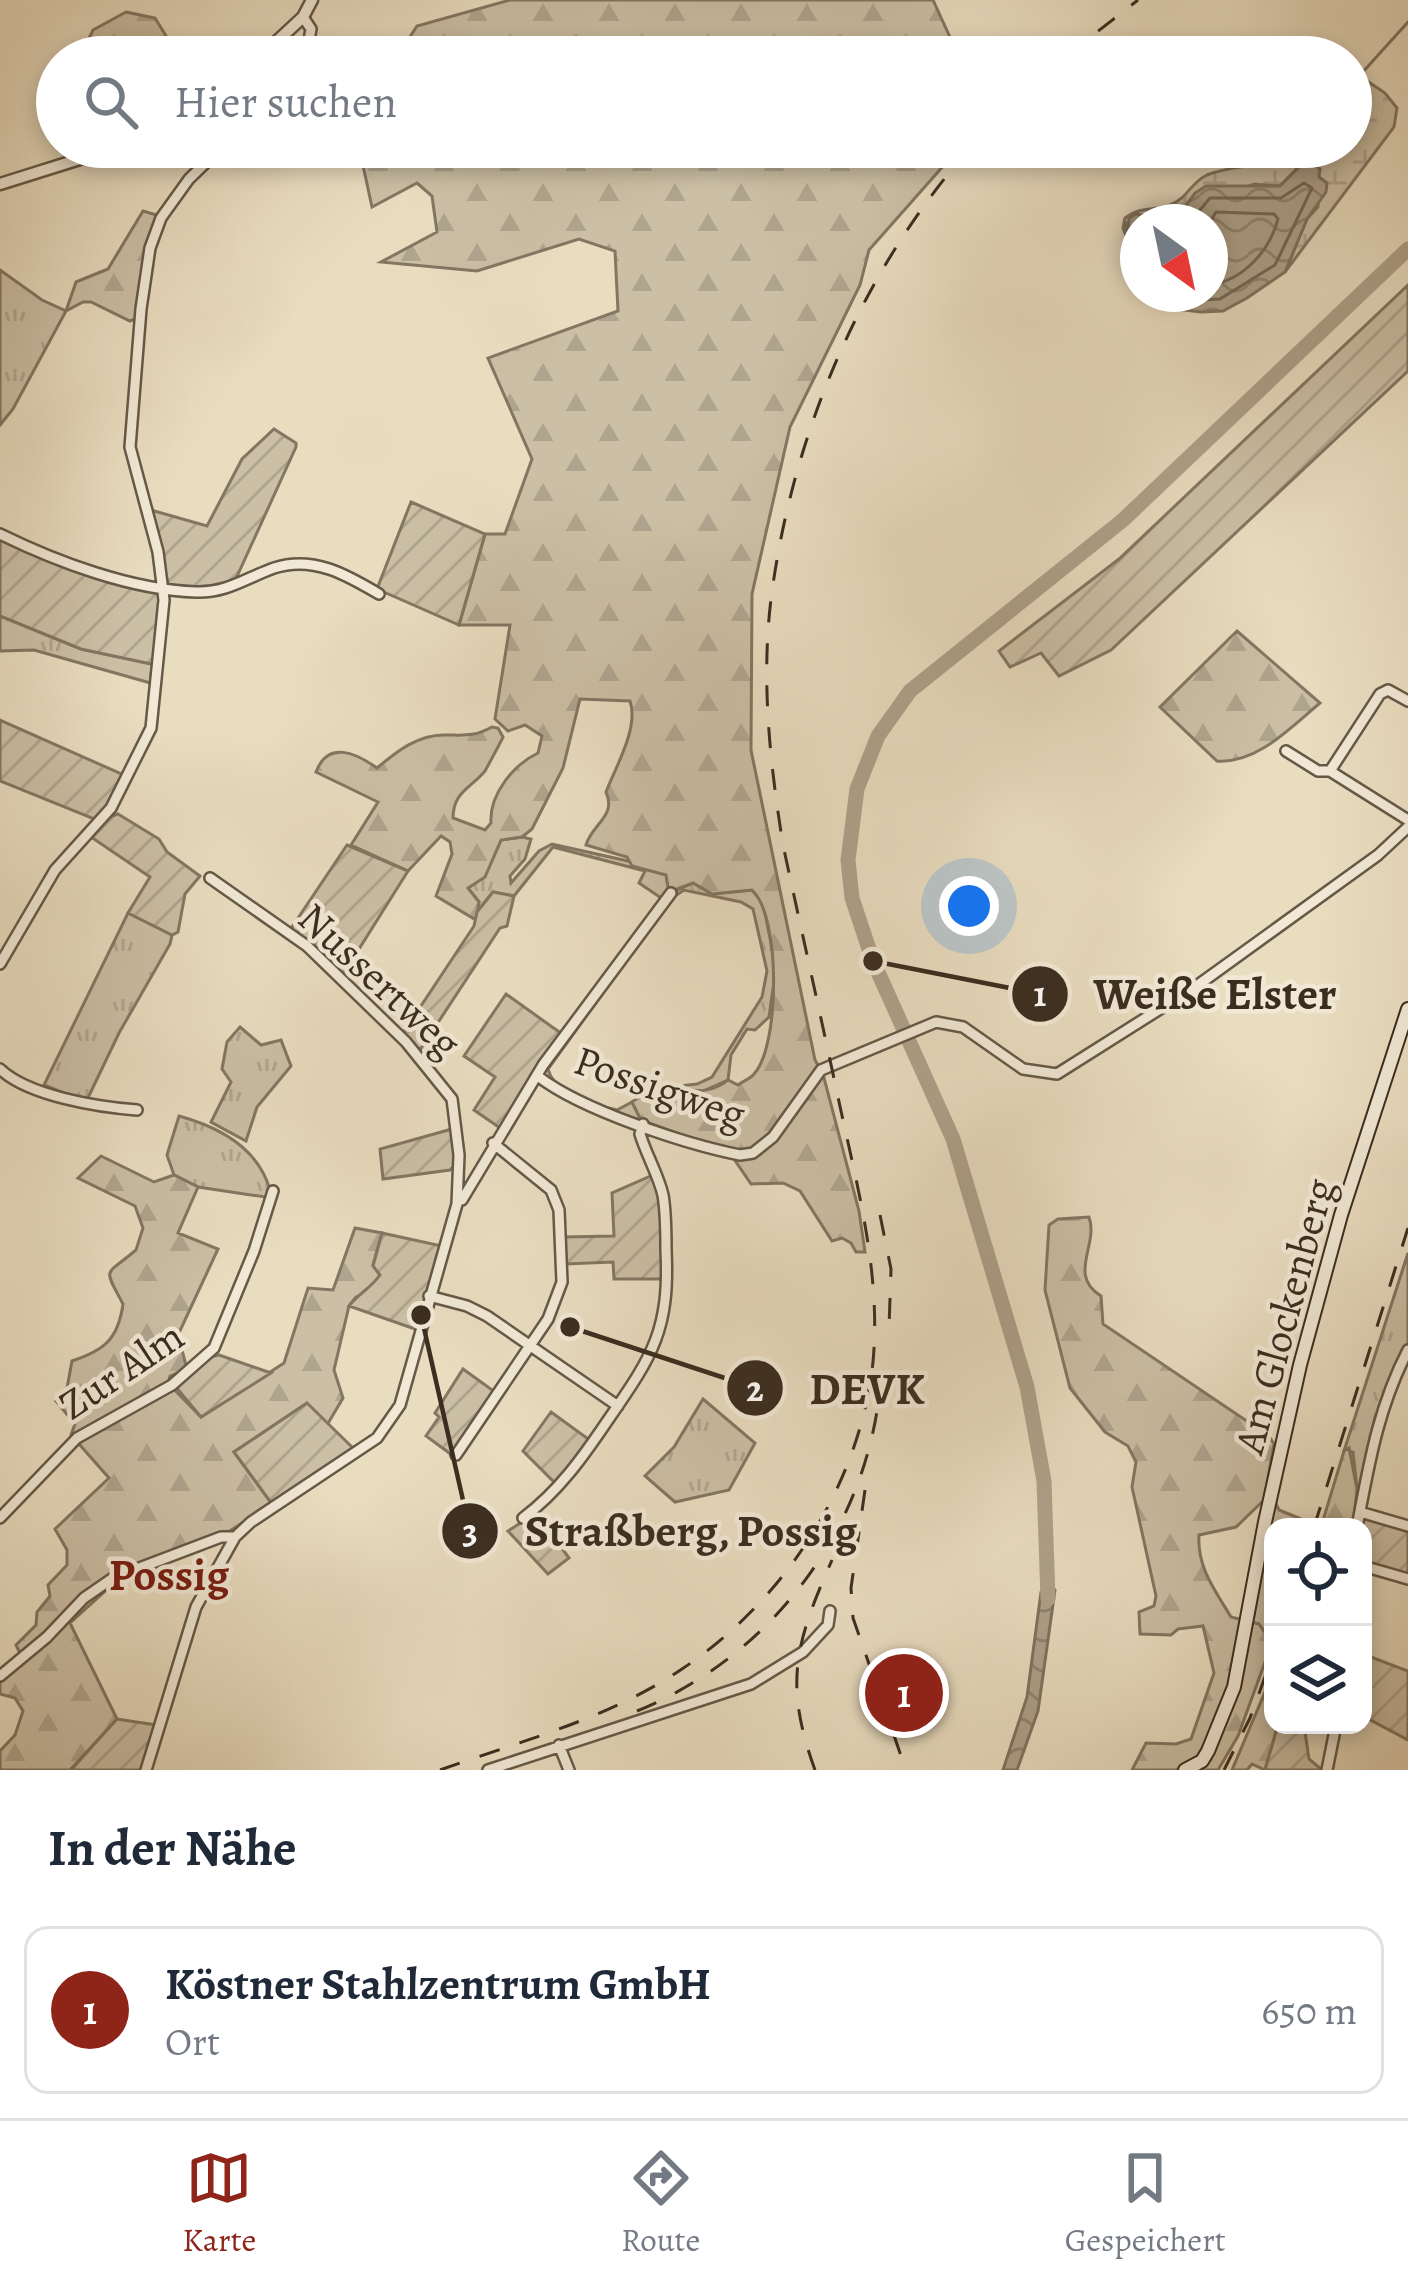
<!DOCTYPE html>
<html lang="de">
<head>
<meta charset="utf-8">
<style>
  :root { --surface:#fff; --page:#f2f2f3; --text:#1f2937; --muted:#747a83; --line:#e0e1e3; --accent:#8f2418 }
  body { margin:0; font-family:Alegreya,serif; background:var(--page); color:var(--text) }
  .controls { position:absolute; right:36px; bottom:36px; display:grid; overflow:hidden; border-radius:24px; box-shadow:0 6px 18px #0003 }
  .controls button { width:108px; height:108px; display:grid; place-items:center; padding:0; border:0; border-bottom:3px solid var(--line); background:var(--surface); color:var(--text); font:60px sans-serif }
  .compass { position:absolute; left:1120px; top:204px; width:108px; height:108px; border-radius:50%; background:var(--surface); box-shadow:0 6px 18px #0003; rotate:147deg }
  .you { position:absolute; left:969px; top:906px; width:42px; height:42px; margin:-30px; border:9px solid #fff; border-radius:50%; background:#1a73e8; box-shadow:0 0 0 18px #1a73e833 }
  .badge { display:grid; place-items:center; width:78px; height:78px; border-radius:50%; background:var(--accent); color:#fff; font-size:39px; font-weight:700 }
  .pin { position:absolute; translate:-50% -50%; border:6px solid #fff; box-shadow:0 3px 12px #0006 }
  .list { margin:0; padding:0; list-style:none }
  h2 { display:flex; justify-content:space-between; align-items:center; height:156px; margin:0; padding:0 48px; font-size:51px }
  h2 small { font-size:39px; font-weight:400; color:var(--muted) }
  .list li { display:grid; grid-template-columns:78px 1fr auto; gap:36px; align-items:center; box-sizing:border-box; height:168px; margin:0 24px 24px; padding:0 24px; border:3px solid var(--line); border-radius:24px }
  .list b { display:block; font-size:45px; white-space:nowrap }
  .list p { margin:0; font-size:39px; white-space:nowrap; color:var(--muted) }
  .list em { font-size:39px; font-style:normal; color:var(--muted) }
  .icon { flex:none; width:66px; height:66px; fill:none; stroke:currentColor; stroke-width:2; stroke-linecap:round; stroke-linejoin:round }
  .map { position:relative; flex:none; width:1408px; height:1770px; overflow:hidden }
  .search { position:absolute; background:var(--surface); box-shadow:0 6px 18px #0003; left:36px; right:36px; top:36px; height:132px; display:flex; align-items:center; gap:30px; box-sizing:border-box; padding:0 42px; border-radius:66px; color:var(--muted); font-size:45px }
  .sheet { height:348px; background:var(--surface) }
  nav { display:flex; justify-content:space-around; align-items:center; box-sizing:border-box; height:168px; border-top:3px solid var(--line); background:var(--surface); font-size:33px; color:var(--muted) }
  nav a { display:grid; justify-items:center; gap:6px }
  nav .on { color:var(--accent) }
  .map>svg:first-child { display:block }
  .grass { fill:url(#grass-tufts); stroke:#837662; stroke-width:3 }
  .forest { fill:url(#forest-firs); stroke:#837662; stroke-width:3 }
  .wetland { fill:url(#wetland-marsh); stroke:#837662; stroke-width:3 }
  .garden { fill:url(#garden-furrows); stroke:#837662; stroke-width:3 }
  .water { fill:url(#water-waves); stroke:#807360; stroke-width:3 }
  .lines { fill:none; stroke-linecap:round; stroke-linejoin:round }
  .shore { stroke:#746755; stroke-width:3 }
  .stream { stroke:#807360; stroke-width:3 }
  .river { stroke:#aea18a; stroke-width:15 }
  .minor-casing { stroke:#665948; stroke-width:14 }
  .tertiary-casing { stroke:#665948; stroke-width:15 }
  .secondary-casing { stroke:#3b2d20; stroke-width:16 }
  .minor { stroke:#f1e9d6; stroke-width:9 }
  .tertiary { stroke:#f1e9d6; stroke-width:10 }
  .secondary { stroke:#f1e9d6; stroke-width:12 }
  .rail { stroke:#3b2d20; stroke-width:3; stroke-dasharray:21 21; stroke-linecap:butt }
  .labels { text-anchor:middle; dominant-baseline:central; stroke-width:9; stroke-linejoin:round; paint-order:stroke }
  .street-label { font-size:42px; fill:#3b2d20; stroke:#f1e9d6 }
  .neighbourhood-label { font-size:45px; font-weight:bold; fill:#7a1f14; stroke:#f1e9d6 }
  .leader { fill:none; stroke:#3b2d20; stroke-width:4.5 }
  .callout-dot { fill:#3b2d20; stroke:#f1e9d6; stroke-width:4.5 }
  .mark-label { font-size:36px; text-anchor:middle; font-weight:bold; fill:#fff }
  .callout-label { font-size:45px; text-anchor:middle; font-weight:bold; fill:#3b2d20; stroke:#f1e9d6; stroke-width:9; stroke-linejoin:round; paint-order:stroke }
</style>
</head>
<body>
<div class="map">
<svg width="1408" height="1770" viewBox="0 0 1408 1770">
  <defs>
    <pattern id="grass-tufts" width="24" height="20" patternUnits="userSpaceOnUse" patternTransform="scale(3)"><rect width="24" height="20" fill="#cbbfa5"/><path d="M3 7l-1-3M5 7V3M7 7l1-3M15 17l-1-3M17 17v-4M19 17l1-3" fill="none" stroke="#afa48e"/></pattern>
    <pattern id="forest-firs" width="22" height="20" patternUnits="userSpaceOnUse" patternTransform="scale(3)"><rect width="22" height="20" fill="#cbbfa5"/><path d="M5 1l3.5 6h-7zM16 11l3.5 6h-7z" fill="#afa48e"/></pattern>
    <pattern id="wetland-marsh" width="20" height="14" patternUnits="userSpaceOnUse" patternTransform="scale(3)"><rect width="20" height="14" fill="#cbbfa5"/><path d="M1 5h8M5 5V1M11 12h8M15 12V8" fill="none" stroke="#afa48e"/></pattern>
    <pattern id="garden-furrows" width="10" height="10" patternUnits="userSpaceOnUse" patternTransform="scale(3)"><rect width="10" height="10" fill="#cbbfa5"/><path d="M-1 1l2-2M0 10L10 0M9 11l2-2" fill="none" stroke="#afa48e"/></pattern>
    <pattern id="water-waves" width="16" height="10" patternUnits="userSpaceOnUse" patternTransform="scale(3)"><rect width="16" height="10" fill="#aea18a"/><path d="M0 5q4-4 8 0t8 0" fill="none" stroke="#8f8470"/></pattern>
  </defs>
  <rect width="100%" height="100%" fill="#e9ddc0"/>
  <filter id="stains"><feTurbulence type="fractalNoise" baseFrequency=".00167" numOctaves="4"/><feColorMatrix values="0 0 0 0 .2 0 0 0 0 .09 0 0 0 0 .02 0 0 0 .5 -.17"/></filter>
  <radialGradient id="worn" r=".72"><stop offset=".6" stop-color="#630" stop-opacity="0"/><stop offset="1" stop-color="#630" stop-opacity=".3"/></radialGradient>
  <path class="grass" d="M 0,270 L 42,300 L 66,311 L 13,409 L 0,425 Z
    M 0,616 L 81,649 L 156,665 L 154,684 L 34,650 L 0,651 Z
    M 522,837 L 531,839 L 525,859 L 510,876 L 511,883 L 539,851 L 552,844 L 628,861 L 666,875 L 669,892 L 664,900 L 639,883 L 645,871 L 553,847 L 514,896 L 493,892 L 477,912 L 479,902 L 468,888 L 485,876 L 501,840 Z
    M 693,883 L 712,894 L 752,890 L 763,903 L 776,968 L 769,1017 L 755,1030 L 747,1029 L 731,1055 L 728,1080 L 703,1091 L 661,1088 L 697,1084 L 712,1077 L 762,997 L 767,971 L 753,909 L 741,902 L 684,890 L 672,898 L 548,1069 C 554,1094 594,1105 617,1110 L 632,1102 L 641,1120 C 607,1110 569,1102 544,1076 L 546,1065 L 675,891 Z
    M 128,913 L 172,935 L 170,944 L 119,1033 L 86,1102 L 44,1085 Z
    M 240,1027 L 261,1045 L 281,1040 L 291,1066 L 257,1107 L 246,1141 L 211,1122 L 231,1082 L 222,1069 L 227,1042 Z
    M 179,1116 C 219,1127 258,1147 270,1190 L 265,1197 L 198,1187 L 174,1175 L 167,1155 Z
    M 1408,1253 L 1408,1344 L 1375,1417 L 1353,1527 L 1357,1489 L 1353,1452 L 1344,1451 Z
    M 703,1399 L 755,1443 L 729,1490 L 675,1502 L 645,1476 L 674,1447 Z
    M 1275,1502 L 1279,1510 L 1306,1521 L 1305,1527 L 1273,1527 L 1272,1643 L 1259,1624 L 1251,1622 Z"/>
  <path class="forest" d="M 510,0 L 933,0 L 959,57 L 397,57 L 417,26 Z
    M 126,12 L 155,18 L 171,44 L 173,57 L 149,57 L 152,50 L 104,48 L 109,57 L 80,57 L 93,30 Z
    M 359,147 L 960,147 L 869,250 L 860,285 L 790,427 L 752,594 L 751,750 L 815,1060 L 823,1074 L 859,1211 L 865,1252 L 856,1252 L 851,1243 L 842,1238 L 832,1241 L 800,1191 L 783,1183 L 751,1184 L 734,1159 L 714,1152 L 704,1143 L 641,1120 L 632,1102 C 662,1079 698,1104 728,1080 L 738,1085 C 743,1081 750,1079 754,1074 C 780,1046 781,916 752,890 L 712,894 L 693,883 L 669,892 L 666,875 L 632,866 L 627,857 L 586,845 C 592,824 617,816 606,792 C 616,766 639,728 630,701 L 580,699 L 563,768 L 532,829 L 522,837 L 501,840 L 485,877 L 468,888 L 479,902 L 476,920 L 436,896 L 452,854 L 450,842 L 441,836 L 408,871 L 351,845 L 378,802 L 316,772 C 328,740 356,753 377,768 C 396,752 418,734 446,735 C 464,735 474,737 492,727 L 498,728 L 503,737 C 502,740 486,769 485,771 C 471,788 453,792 453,818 L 485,830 L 491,823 C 489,795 513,765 538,753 L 542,736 L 525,725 L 508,731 L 495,719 L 510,625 L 459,625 L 485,534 L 505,534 L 532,459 L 488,358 L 618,311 L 615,251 L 579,239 L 477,271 L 381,262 L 437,232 L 432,196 L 417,183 L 372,207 Z
    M 143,211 L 160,216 L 137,318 L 130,321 L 91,302 L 83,302 L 66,311 L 76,282 L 108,269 Z
    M 1237,631 L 1320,703 C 1291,727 1257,764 1217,761 L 1160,707 Z
    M 101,1156 L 154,1182 L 174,1175 L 198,1187 L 178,1233 L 218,1249 L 178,1335 L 187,1369 L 170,1376 L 168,1383 L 201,1417 L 284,1363 L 308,1288 L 333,1290 L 355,1228 L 382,1233 L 373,1265 L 380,1275 L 368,1293 L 356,1297 L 349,1306 L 334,1370 L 343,1398 L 327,1425 L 306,1404 L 234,1452 L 272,1504 L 225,1534 L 133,1566 L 70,1623 L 117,1719 L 70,1770 L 0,1770 L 0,1751 L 15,1735 L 23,1711 L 15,1698 L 0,1694 L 0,1682 L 23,1659 L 16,1645 L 36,1625 L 37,1612 L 50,1596 L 48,1585 L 67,1565 L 67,1550 L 55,1529 L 109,1478 L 71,1435 L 75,1424 L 56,1401 L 67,1388 L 72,1361 C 105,1350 118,1339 123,1304 C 103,1266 104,1277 136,1250 L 143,1228 L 135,1206 L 78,1178 Z
    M 1089,1217 C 1099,1245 1067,1275 1101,1296 L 1103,1324 L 1269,1436 L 1274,1444 L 1264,1500 L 1236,1527 L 1199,1535 C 1197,1568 1215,1590 1231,1617 L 1259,1624 L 1272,1643 L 1238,1736 L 1218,1770 L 1185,1770 L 1184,1766 L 1175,1770 L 1132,1770 L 1146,1743 L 1176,1744 L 1191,1739 L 1214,1673 L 1203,1626 L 1178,1629 L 1171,1635 L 1140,1634 L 1139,1612 L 1154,1606 L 1156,1596 L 1132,1487 L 1136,1462 L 1128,1446 L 1105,1432 L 1070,1388 L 1045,1290 L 1049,1225 L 1058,1219 Z
    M 1349,1448 L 1357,1489 L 1353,1527 L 1321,1527 L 1344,1451 Z
    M 1273,1673 L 1273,1725 L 1278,1725 L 1265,1770 L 1252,1764 L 1247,1770 L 1232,1770 Z"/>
  <path class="wetland" d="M 1351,70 L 1385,93 L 1397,108 L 1394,127 L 1285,272 L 1307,219 L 1318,207 L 1319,177 L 1306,159 L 1280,186 L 1254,184 L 1172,218 L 1151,215 L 1126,223 L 1127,239 L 1123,228 L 1125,218 C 1140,206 1154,211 1170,205 C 1187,199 1191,182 1207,175 C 1237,163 1253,173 1277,147 L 1351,147 Z"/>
  <path class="garden" d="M 1408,285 L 1408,371 L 1111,650 L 1059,676 L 1041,653 L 1010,667 L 999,651 L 1119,559 Z
    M 274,429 L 296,443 L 296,447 L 234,583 L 198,590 L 168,584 L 151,510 L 207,526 L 242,459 Z
    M 411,502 L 485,534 L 459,625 L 377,589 Z
    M 0,538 L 101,579 L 159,591 L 156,665 L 81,649 L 0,616 Z
    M 0,720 L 126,776 L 99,821 L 0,781 Z
    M 118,814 L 159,839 L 167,852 L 200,876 L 185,894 L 178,932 L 172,935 L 128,913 L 150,877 L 91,837 L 108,817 Z
    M 347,845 L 408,871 L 342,976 L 309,942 L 290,930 Z
    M 493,892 L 514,896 L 507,926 L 500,928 L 420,1050 L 403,1033 L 474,926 L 477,912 Z
    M 506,994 L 562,1034 L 500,1128 L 474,1110 L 495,1077 L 464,1056 Z
    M 452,1129 L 457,1164 L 450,1170 L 383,1179 L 380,1149 Z
    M 653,1175 L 662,1199 L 665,1279 L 614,1279 L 613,1262 L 566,1264 L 565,1237 L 614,1236 L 612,1193 Z
    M 382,1233 L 442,1246 L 415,1329 L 349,1306 C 359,1293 370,1289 380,1275 L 373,1266 Z
    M 219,1355 L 271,1373 L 201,1417 L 175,1386 L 210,1357 Z
    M 463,1369 L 495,1392 L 452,1455 L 426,1436 L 439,1417 L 435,1413 Z
    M 307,1403 L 355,1450 L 272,1504 L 234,1452 Z
    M 551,1412 L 591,1441 L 557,1485 L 523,1451 Z
    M 536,1513 L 569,1558 L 548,1574 L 508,1531 Z
    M 1362,1516 L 1408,1529 L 1408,1576 L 1363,1563 Z
    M 1363,1654 L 1408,1671 L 1408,1740 L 1363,1716 Z
    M 117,1719 L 156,1725 L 143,1770 L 71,1770 Z
    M 1278,1725 L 1304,1725 L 1309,1759 L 1322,1770 L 1265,1770 Z"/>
  <path class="water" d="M 1307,159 L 1320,169 L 1319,177 L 1327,183 L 1326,192 L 1307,219 L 1285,272 L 1247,298 L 1223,311 L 1201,312 L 1177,309 L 1156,295 L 1210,294 L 1210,222 L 1138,222 L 1138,261 L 1127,239 L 1129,218 L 1136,214 L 1161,218 L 1179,215 L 1195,193 L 1206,186 L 1280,186 Z
    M 1047,1583 L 1055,1590 L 1038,1711 L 1017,1770 L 1003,1770 L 1027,1697 L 1041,1592 Z"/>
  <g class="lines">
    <path class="shore" d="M 1210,222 L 1216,212 L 1274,214 L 1278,219 C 1270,250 1244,280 1210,285
      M 1173,294 L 1201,300 L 1220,299 L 1275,265 L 1312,188 L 1304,183 L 1281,198 L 1210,198 L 1190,222"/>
    <path class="stream" d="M 1361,74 L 1408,22"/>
    <path class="river" d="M 1048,1599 L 1044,1481 L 1027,1387 L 953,1139 L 873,961 L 852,898 L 848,860 L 857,789 L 878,736 L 910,691 L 1123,520 L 1408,249"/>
    <g class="minor-casing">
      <path id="minor" d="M 303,17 L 311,29 L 306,57
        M 0,534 C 57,562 132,590 196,592 C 227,593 246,578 274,568 C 313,555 347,575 379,594
        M 1408,701 L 1388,690 L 1380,694 L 1330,771 L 1408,820
        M 1286,751 L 1318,771 L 1330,771
        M 0,964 L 55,870 L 111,808 L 151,728 L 164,600 L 158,552 L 130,447 L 141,309 L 150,248 L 161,218 L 189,179 L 222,147
        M 0,1069 C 28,1096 98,1107 137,1110
        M 539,1077 C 582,1110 685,1144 740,1155 L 753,1153 L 773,1137 L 821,1070 L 936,1022 L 963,1027 L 1023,1069 L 1057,1074 L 1198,985 L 1378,855 L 1408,827
        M 462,1200 L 543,1065 L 671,893
        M 429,1296 L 467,1306 L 487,1316 L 618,1406
        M 456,1455 L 548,1319 L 562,1282 L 559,1210 L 551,1190 L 493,1143
        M 1360,1512 L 1408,1526
        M 0,1518 L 77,1438 L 172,1385 L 214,1348 L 254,1251 L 273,1191
        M 523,1518 C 559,1491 583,1457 608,1420 C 652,1356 670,1331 666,1250 C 666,1232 666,1213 663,1195 C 658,1174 646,1154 640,1134 L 643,1124
        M 1357,1527 C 1369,1464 1378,1408 1408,1350
        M 1363,1566 L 1408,1579
        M 0,1676 L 47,1637 L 84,1598 L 113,1578 L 221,1537 L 235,1537
        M 559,1745 L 569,1770
        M 146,1770 L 196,1607 L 235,1537 L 251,1522 L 377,1438 L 400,1405 L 457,1204 L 459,1155 L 452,1099 L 406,1042 L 307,946 L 210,878
        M 488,1770 L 751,1684 L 803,1652 L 828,1625 L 830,1611
        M 1327,1770 L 1336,1725"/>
    </g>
    <g class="tertiary-casing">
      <path id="tertiary" d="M 260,57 L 303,17 L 312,0
        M 0,184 L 118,147"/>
    </g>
    <g class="secondary-casing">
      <path id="secondary" d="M 1185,1770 L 1202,1761 L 1208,1751 L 1234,1687 L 1265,1522 L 1300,1365 L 1341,1215 L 1408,1009"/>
    </g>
    <use href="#minor" class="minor"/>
    <use href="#tertiary" class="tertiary"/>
    <use href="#secondary" class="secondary"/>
    <path class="rail" d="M 1065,57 L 1138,0
      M 880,1215 L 891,1269 L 889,1328
      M 865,1490 L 851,1588 L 853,1618 L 906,1770
      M 1314,1527 L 1408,1228
      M 637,1711 C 762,1660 855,1546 877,1411
      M 440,1770 C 521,1741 610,1718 682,1669 C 784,1601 860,1485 873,1362 C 881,1277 859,1193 841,1111 C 822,1022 802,933 783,845 C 770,764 761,681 771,599 C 792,435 861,271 971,147
      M 815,1770 C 783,1682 796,1642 832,1560
      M 1224,1770 L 1250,1718 L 1273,1655"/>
  </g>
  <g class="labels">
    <g class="street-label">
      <text transform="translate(380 980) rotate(43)">Nussertweg</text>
      <text transform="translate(660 1087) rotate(19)">Possigweg</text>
      <text transform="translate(1284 1316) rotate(-75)">Am Glockenberg</text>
      <text transform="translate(121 1370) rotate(-34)">Zur Alm</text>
    </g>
    <g class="neighbourhood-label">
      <text x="169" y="1575">Possig</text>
    </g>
  </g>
  <path class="leader" d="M873 961L1040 994M570 1327L755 1388M421 1315L470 1531"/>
  <g class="callout-dot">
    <circle cx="873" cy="961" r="12"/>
    <circle cx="570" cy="1327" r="12"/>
    <circle cx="421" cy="1315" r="12"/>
    <circle cx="1040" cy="994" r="30"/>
    <circle cx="755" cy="1388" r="30"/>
    <circle cx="470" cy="1531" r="30"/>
  </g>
  <g class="mark-label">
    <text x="1040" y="1006">1</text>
    <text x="755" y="1401">2</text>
    <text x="470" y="1543">3</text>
  </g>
  <g class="callout-label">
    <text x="1215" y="1009">Weiße Elster</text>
    <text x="867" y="1404">DEVK</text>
    <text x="691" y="1546">Straßberg, Possig</text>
  </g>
  <rect width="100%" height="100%" filter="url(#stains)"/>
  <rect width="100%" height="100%" fill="url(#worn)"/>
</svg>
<div class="controls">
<button><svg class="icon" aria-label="locate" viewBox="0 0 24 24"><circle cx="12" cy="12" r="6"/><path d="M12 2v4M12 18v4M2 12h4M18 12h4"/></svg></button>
<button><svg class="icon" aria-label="layers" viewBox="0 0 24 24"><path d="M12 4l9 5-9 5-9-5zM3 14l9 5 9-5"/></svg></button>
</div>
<svg class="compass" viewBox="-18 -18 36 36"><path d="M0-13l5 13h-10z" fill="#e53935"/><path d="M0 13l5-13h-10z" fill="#747a83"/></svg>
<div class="you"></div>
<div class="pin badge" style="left:904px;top:1693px">1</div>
<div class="search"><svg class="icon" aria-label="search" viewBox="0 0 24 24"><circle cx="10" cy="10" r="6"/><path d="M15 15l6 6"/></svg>Hier suchen</div>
</div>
<section class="sheet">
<h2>In der Nähe<small></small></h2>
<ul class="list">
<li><span class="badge">1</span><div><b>Köstner Stahlzentrum GmbH</b><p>Ort</p></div><em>650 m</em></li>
</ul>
</section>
<nav>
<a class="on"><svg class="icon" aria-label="map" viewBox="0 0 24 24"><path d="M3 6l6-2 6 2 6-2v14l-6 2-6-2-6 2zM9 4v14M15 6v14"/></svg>Karte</a>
<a><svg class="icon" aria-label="directions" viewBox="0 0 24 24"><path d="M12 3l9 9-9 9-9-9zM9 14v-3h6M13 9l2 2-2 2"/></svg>Route</a>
<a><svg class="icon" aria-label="saved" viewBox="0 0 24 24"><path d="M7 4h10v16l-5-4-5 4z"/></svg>Gespeichert</a>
</nav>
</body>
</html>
